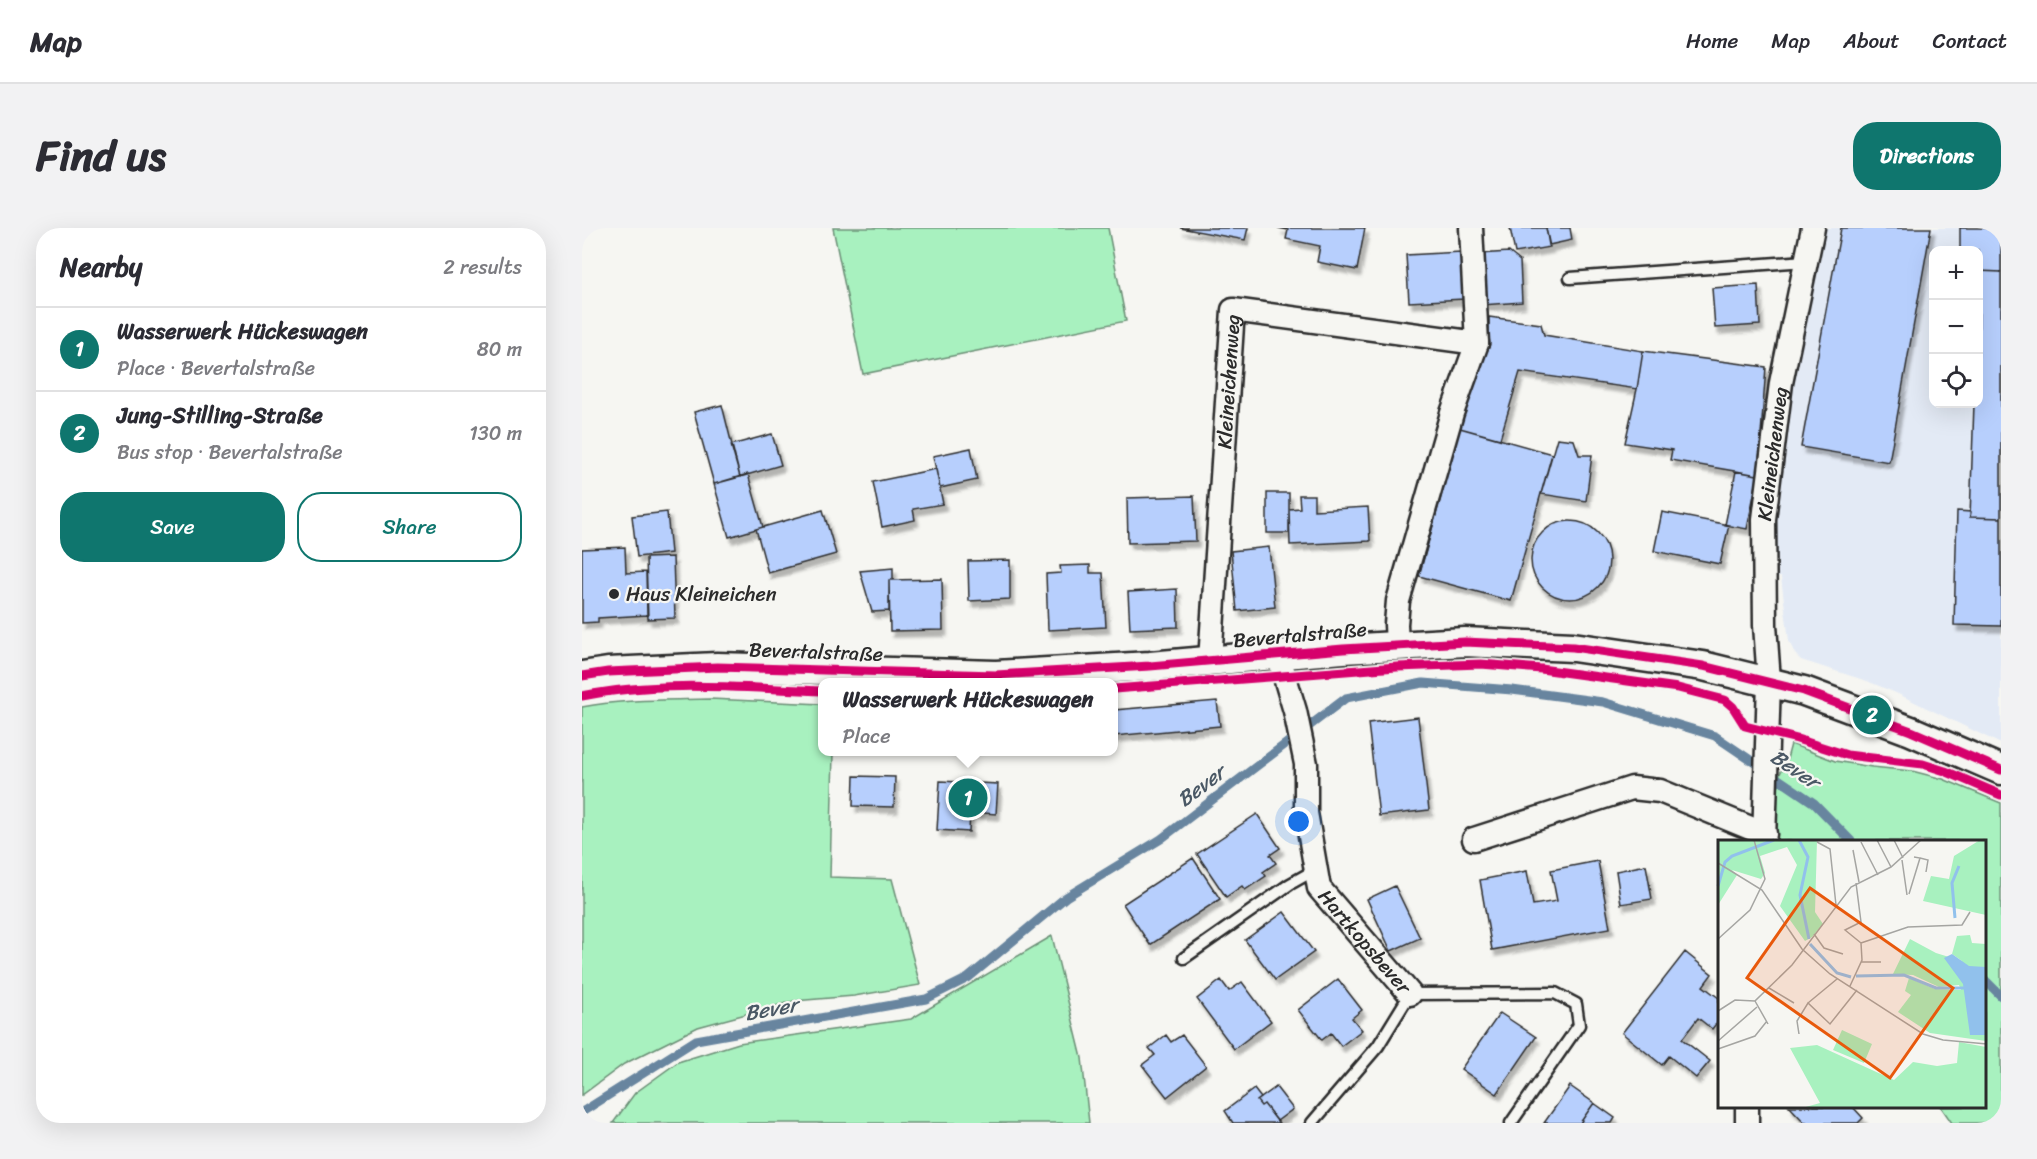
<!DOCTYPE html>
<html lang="en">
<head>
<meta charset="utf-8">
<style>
  :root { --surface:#fff; --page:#f2f2f3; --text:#2b2b33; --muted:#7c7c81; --line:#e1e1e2; --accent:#0f766e }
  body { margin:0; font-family:Sriracha,sans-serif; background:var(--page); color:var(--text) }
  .controls { position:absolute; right:18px; top:18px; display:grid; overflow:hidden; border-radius:12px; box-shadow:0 6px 24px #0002 }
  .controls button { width:54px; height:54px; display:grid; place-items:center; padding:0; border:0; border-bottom:2px solid var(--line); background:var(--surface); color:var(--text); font:30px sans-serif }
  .you { position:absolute; left:717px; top:594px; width:21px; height:21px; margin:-15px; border:4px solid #fff; border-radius:50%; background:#1a73e8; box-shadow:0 0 0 9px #1a73e833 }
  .badge { display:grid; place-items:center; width:39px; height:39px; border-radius:50%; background:var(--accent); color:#fff; font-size:20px; font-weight:700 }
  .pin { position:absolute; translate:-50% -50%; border:3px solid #fff; box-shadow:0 2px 6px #0006 }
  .popup { position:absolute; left:236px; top:450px; width:300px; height:78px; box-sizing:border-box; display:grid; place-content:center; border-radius:12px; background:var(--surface); filter:drop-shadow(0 2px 4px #0005); font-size:20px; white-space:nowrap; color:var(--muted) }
  .popup b { font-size:22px; color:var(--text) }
  .popup::after { content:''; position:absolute; left:50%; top:100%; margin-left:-12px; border:12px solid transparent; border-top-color:var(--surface) }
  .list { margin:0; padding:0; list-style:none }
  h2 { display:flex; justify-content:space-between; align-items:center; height:78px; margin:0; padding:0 24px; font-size:26px }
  h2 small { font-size:20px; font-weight:400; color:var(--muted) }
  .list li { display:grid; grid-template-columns:39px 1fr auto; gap:18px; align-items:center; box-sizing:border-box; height:84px; padding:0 24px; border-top:2px solid var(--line) }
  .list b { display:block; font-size:22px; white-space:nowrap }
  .list p { margin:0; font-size:20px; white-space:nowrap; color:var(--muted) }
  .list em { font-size:20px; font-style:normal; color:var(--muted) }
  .actions { display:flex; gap:12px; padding:18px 24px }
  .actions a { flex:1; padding:14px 0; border:2px solid var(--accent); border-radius:24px; text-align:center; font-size:21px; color:var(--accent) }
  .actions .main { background:var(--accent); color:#fff }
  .icon { flex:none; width:33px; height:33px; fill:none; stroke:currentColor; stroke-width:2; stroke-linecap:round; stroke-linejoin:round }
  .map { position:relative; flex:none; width:1419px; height:895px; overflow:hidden; border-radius:24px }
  header { display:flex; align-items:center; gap:36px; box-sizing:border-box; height:84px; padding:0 30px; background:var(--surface); border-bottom:2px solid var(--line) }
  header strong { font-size:28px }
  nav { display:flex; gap:33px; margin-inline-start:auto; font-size:21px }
  .intro { display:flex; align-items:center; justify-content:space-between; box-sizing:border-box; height:144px; padding:0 36px }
  h1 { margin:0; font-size:42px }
  .button { padding:15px 27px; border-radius:24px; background:var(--accent); color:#fff; font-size:21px; font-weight:700 }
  main { display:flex; gap:36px; padding:0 36px }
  aside { flex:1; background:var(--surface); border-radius:24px; box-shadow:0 6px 24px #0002 }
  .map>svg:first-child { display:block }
  .built { fill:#e3eaf5; fill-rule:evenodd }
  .green { fill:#a8f1bf; stroke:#6a8e75; stroke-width:1.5 }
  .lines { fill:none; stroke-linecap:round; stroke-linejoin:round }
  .stream { stroke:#68859f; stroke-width:9 }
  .building { fill:#b7cffd; stroke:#2b2b2b; stroke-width:1.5; filter:url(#shadow) }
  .service-casing { stroke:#2b2b2b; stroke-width:15 }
  .minor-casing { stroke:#2b2b2b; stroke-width:27 }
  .tertiary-casing { stroke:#2b2b2b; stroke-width:33 }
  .service { stroke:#f6f6f2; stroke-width:10 }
  .minor { stroke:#f6f6f2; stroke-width:22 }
  .tertiary { stroke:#f6f6f2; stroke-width:28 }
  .cycleway-casing { stroke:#f6f6f2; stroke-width:13 }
  .cycleway { stroke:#d6006c; stroke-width:9 }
  .poi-dot { fill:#2b2b2b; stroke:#f6f6f2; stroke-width:2 }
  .labels { text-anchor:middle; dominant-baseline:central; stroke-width:4.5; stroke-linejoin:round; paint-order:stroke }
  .street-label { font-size:20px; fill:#2b2b2b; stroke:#f6f6f2 }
  .poi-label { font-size:20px; fill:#2b2b2b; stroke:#f6f6f2; text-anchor:start }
  .water-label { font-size:21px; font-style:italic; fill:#4a5865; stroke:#f6f6f2 }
  .inset-river { fill:none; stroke:#91c1ec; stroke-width:3 }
  .inset-road { fill:none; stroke:#a5a5a2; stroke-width:1.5 }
  .view { fill:#e8590c; fill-opacity:0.15; stroke:#e8590c; stroke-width:3 }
  .inset-edge { fill:none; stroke:#2b2b2b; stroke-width:3 }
</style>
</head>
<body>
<header>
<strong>Map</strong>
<nav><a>Home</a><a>Map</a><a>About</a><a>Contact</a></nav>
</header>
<div class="intro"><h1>Find us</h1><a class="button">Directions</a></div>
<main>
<aside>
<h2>Nearby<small>2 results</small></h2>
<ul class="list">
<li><span class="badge">1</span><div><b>Wasserwerk Hückeswagen</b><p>Place · Bevertalstraße</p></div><em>80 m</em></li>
<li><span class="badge">2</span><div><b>Jung-Stilling-Straße</b><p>Bus stop · Bevertalstraße</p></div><em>130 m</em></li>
</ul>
<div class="actions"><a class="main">Save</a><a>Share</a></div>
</aside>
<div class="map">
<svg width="1419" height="895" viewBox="0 0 1419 895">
  <defs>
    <filter id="shadow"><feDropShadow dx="3.5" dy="6" stdDeviation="1.5" flood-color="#0004"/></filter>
  </defs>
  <rect width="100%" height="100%" fill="#f6f6f2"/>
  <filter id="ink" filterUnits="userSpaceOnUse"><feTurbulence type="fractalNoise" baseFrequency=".0167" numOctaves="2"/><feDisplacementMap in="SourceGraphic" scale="12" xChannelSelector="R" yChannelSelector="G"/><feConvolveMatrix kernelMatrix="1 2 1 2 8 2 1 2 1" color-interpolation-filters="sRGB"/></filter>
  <g filter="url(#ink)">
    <path class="built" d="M 1231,0 L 1419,0 L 1419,516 L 1314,465 L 1285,453 L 1219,432 L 1213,426 L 1207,413 L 1199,349 L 1182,352 ZM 1352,22 L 1396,22 L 1396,176 L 1352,176 Z"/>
    <path class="green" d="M 251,0 L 526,0 L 544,93 L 281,146 Z
      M 128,471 L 240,476 L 240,524 L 251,524 L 248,649 L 310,651 L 338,757 L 272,768 L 212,773 L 116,799 L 42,836 L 0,867 L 0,479 C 42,471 85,472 128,471 Z
      M 1209,516 L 1253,533 L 1290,539 L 1330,543 L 1361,551 L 1419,575 L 1419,895 L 1370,895 L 1359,879 L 1402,878 L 1402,613 L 1182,613 L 1183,577 L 1205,531 Z
      M 470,708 L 500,830 L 507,895 L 31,895 L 53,865 L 96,834 L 157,815 L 329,791 Z"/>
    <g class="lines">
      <path class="stream" d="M 1402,751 L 1419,768
        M 0,884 L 114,812 L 344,771 L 386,750 L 484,669 L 579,611 L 764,470 L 841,455 L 930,462 L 1021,474 L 1133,508 L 1232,575 L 1269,613"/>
    </g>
    <path class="building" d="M 598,0 L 666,0 L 663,12 Z
      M 696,0 L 783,0 L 775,42 L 735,34 L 738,18 L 704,11 L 706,2 Z
      M 928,0 L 964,0 L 968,19 L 933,25 Z
      M 964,0 L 988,0 L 990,12 L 967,17 Z
      M 1259,0 L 1349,0 L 1307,234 L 1219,219 Z
      M 1378,0 L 1419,0 L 1419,44 L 1396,43 L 1396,22 L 1378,22 Z
      M 879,24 L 882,71 L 827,74 L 824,27 Z
      M 927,24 L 938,33 L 940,74 L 900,77 L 897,26 Z
      M 1397,43 L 1419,44 L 1419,290 L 1388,289 L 1392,176 L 1396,176 Z
      M 1176,57 L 1178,97 L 1133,100 L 1130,60 Z
      M 907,89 L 959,96 L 962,107 L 1061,123 L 1055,161 L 938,144 L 918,211 L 878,200 L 907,104 Z
      M 1061,123 L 1184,139 L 1176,247 L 1088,232 L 1090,222 L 1043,215 L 1055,161 Z
      M 140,177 L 158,249 L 132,256 L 112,184 Z
      M 878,200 L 970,226 L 929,373 L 837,348 Z
      M 190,206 L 199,237 L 158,249 L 149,217 Z
      M 975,210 L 992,212 L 997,227 L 1010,227 L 1004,273 L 959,266 Z
      M 389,220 L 395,252 L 358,260 L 351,228 Z
      M 354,241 L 361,276 L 331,281 L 333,292 L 300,299 L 291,254 Z
      M 1154,243 L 1176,247 L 1165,301 L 1143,297 Z
      M 166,246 L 181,299 L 147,309 L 132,256 Z
      M 685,265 L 707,265 L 707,305 L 685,305 Z
      M 717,267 L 732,267 L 732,282 L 786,279 L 788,313 L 708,317 L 707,281 L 718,280 Z
      M 612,268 L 614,313 L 546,315 L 545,270 Z
      M 241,282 L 254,326 L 186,345 L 174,301 Z
      M 1375,283 L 1389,284 L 1388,289 L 1419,290 L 1419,398 L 1372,397 Z
      M 85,284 L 89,325 L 55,329 L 50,288 Z
      M 1080,284 L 1147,297 L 1138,336 L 1072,323 Z
      M949 332a39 39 0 1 1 78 0a39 39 0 1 1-78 0Z
      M 43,319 L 44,345 L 64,344 L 65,387 L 16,390 L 16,394 L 0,395 L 0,321 Z
      M 687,319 L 693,379 L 655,383 L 649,323 Z
      M 91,329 L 93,390 L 66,391 L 64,330 Z
      M 428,332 L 428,371 L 387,373 L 386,333 Z
      M 508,337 L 508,345 L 521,345 L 524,399 L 466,402 L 464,346 L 479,345 L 478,338 Z
      M 311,340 L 311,352 L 307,352 L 307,383 L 290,384 L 278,343 Z
      M 360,351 L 361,402 L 308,403 L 307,352 Z
      M 595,361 L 596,399 L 548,401 L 546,364 Z
      M 635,473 L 638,498 L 532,508 L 532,482 Z
      M 836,489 L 847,582 L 797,588 L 786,495 Z
      M 272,548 L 313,549 L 312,579 L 271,578 Z
      M 358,553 L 416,556 L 414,586 L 388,584 L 387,604 L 355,602 Z
      M 675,586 L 698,620 L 688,627 L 694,635 L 681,644 L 684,648 L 663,662 L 660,658 L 644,669 L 615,626 Z
      M 611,630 L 638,671 L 568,717 L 541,676 Z
      M 1016,633 L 1028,700 L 910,722 L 898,652 L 945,643 L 951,677 L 975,673 L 969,642 Z
      M 1064,637 L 1070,671 L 1039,676 L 1034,643 Z
      M 813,658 L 838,710 L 809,723 L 785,671 Z
      M 702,684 L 732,724 L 693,752 L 663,712 Z
      M 1103,724 L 1130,746 L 1121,758 L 1137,770 L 1137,792 L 1130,801 L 1116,790 L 1100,811 L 1128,833 L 1114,850 L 1087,828 L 1080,837 L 1040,805 Z
      M 756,751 L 780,782 L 770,790 L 780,802 L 759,818 L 749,805 L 740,812 L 716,782 Z
      M 639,752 L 647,763 L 660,754 L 689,793 L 652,821 L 615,771 Z
      M 918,785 L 954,809 L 915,866 L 879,841 Z
      M 584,807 L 589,814 L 600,807 L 624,838 L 585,869 L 560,837 L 573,827 L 567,820 Z
      M 988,858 L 1012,875 L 998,895 L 962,895 Z
      M 694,859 L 711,881 L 695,893 L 682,876 L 679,878 L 675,873 Z
      M 672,861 L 679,870 L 675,873 L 679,878 L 682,876 L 697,895 L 651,895 L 643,883 Z
      M 1012,875 L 1033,890 L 1030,895 L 998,895 Z
      M 1207,878 L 1270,878 L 1281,890 L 1276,895 L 1223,895 Z"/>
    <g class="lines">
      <g class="service-casing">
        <path id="service" d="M 988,50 L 1224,33
          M 602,730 L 708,656 L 733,642
          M 730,895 L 796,818 L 828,766 L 973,765 L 994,776 L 997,797 L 929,895"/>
      </g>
      <g class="minor-casing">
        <g id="minor">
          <path d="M 815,418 L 814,396 L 816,373 L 870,185 L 895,115"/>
          <path id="s1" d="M 696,426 L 713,483 L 724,536 L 724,585 L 737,660 L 828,766"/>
          <path id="s2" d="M 628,433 L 651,82 L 895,115 L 889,0"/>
          <path d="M 892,611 L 1050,560 L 1078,563 L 1183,606"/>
          <path id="s3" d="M 1182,613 L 1187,453 L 1183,397 L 1182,291 L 1199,155 L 1231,0"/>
          <path d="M 1165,895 L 1165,878"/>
        </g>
      </g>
      <g class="tertiary-casing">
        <path id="tertiary" d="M 0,448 L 26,444 L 135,439 L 414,447 L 568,438 L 761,421 L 883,414 L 991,419 L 1121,438 L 1222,463 L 1329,503 L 1419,542"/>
      </g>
      <use href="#service" class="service"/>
      <use href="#minor" class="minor"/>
      <use href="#tertiary" class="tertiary"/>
      <g class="cycleway-casing">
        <path id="cycleway" d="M 0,448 L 26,444 L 135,439 L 414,447 L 568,438 L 761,421 L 883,414 L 991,419 L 1121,438 L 1222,463 L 1329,503 L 1419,542
          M 532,461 L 815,439 L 899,436 L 959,441 L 1096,460 L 1143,472 L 1151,479 L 1163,498 L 1215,511 L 1265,527 L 1341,536 L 1363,543 L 1419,567
          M 0,468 C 78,452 162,460 240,463"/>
      </g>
      <use href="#cycleway" class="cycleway"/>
    </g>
  </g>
  <circle class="poi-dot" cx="32" cy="366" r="6"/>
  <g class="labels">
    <g class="street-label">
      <text stroke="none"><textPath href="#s2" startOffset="280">Kleineichenweg</textPath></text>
      <text stroke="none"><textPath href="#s3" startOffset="388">Kleineichenweg</textPath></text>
      <text transform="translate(718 407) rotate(-5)">Bevertalstraße</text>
      <text transform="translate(234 424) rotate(2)">Bevertalstraße</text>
      <text stroke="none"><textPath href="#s1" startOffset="309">Hartkopsbever</textPath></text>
    </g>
    <g class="poi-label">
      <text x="44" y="366">Haus Kleineichen</text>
    </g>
    <g class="water-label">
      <text transform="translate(1213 541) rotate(34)">Bever</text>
      <text transform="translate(619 558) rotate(-37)">Bever</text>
      <text transform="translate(189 781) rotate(-10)">Bever</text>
    </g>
  </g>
  <g transform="translate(1136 612)">
    <rect width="268" height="268" fill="#f6f6f2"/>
    <path d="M 0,0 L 99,0 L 97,72 L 105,84 L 94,97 L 87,101 L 62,66 L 79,25 L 69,7 L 42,16 L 47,33 L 43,39 L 14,30 L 19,35 L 0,65 ZM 262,0 L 268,0 L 268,75 L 205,61 L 213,36 L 231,39 L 236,16 ZM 252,95 L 254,103 L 268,104 L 268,201 L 212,193 L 180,172 L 193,155 L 187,151 L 191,138 L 217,149 L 243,150 L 241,145 L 221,147 L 195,135 L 175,134 L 192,99 L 218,113 L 244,121 L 234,114 L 239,96 ZM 124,190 L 154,204 L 146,223 L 115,210 ZM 241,202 L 268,207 L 268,268 L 84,268 L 102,263 L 72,208 L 99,205 L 176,240 L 195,222 L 219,226 L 239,223 Z" fill="#a8f1bf"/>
    <path d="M 234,114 L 251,126 L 268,127 L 268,195 L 252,195 L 245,144 L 226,118 Z" fill="#91c1ec"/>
    <path class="inset-river" d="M 81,0 L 90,17 L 82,55 L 91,99M 0,46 L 7,22 L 14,16 L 56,0M 237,78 L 234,43 L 241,26M 92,104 L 119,133 L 133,137M 138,136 L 186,135 L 218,148 L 247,148"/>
    <path class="inset-road" d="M 159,0 L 173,27M 176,0 L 185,18M 99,2 L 112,9 L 118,65M 143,2 L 160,35M 135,10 L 141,42M 202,18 L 210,20 L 208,32M 184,20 L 189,55M 0,23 L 44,50 L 84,109 L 112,134 L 205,194 L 225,200 L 269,204M 138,43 L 143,82 L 127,90 L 143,103M 191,54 L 202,18 L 196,17M 96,94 L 106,108 L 125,114M 0,99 L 32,70 L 47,39 L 36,0M 143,103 L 190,87 L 244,85 L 252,72M 143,122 L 163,122M 132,146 L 144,120 L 143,103M 51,148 L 76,163M 90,163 L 119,139M 0,171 L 17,160 L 37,161M 50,184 L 37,161 L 74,125 L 133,47 L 173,27 L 203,0M 81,194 L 79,181 L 90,163 L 112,184 L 139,150M 0,201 L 39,167M 0,209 L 37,196 L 49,181"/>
    <path class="view" d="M 92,48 L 235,148 L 172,238 L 29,138 Z"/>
    <rect width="268" height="268" class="inset-edge"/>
  </g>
</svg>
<div class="controls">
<button>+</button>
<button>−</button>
<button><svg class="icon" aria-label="locate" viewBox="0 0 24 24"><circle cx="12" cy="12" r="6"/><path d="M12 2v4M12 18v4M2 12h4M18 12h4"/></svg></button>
</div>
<div class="you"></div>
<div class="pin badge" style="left:386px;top:570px">1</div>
<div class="popup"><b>Wasserwerk Hückeswagen</b>Place</div>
<div class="pin badge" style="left:1290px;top:487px">2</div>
</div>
</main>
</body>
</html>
